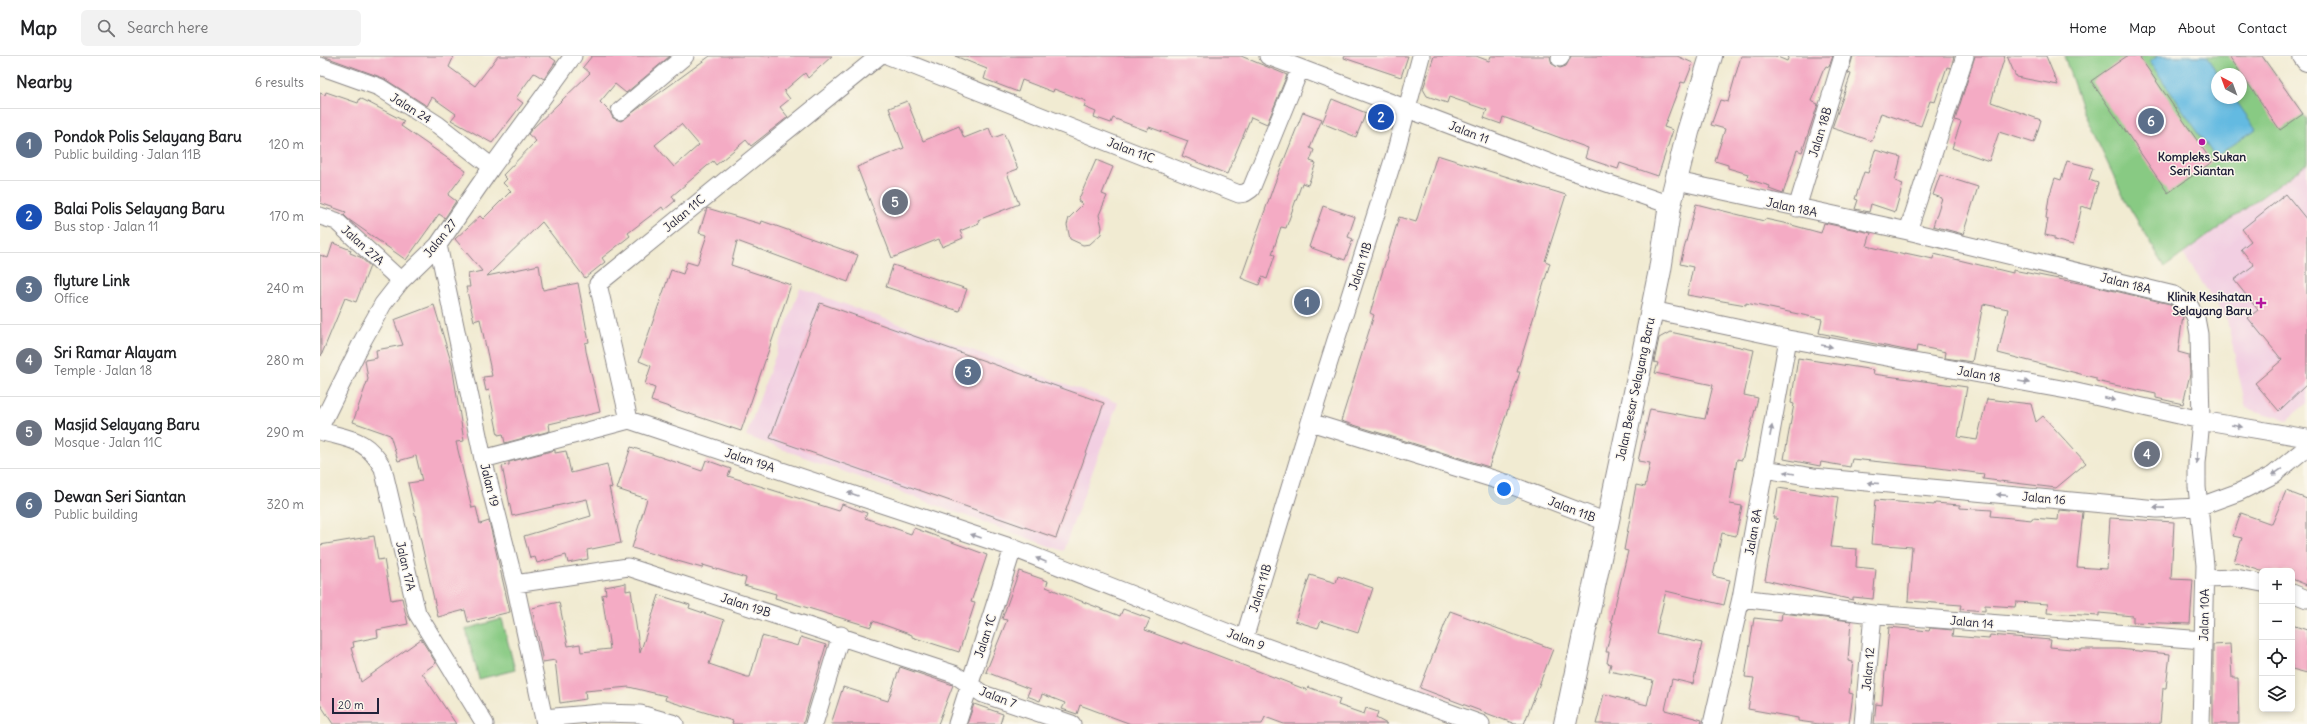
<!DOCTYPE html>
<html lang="en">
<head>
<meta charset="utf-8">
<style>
  :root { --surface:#fff; --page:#f2f2f2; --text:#202124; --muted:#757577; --line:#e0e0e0; --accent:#b5179e }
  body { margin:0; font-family:Delius,sans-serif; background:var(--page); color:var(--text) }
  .controls { position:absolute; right:12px; bottom:12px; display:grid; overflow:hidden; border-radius:6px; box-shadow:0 2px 6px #0003 }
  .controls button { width:36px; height:36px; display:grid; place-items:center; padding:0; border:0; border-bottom:1px solid var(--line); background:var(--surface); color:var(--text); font:20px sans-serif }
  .compass { position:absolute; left:1891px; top:12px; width:36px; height:36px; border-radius:50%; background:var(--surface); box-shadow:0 2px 6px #0003; rotate:319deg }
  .scale { position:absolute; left:12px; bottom:10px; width:47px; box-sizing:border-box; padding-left:4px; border:2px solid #22223b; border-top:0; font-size:11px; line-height:14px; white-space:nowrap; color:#22223b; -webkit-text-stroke:3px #fbf7ec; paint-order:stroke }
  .you { position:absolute; left:1184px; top:433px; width:14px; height:14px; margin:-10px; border:3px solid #fff; border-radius:50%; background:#1a73e8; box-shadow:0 0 0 6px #1a73e833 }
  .badge { display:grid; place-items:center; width:26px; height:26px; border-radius:50%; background:var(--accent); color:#fff; font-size:13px; font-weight:700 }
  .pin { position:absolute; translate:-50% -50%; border:2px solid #fff; box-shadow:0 1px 4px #0006 }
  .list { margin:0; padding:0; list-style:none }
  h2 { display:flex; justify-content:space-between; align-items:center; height:52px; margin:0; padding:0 16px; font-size:17px }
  h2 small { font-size:13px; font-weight:400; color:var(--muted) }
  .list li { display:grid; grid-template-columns:26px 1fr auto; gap:12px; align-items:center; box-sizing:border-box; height:72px; padding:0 16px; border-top:1px solid var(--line) }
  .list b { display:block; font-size:15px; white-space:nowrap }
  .list p { margin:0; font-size:13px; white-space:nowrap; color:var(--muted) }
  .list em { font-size:13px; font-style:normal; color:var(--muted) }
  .icon { flex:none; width:22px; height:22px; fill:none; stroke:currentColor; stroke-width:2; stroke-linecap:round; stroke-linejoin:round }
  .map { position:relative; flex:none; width:1987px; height:668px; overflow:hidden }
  header { display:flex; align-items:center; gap:24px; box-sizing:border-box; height:56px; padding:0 20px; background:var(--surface); border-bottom:1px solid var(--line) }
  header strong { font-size:19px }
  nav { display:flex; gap:22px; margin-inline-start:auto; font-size:14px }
  .search { width:280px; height:36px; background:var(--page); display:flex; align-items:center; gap:10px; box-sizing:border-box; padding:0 14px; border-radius:6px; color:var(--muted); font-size:15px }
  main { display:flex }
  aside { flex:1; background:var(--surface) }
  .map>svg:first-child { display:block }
  .built { fill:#f2cfe2 }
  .green { fill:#88ca83; stroke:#55765f; fill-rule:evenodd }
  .water { fill:#64bae1; stroke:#436e8e }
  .building { fill:#f4abc4; fill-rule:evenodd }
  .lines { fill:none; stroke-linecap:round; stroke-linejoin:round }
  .street-casing { stroke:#8a8686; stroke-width:19 }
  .secondary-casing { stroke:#8a8686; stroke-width:24 }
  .street { stroke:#fff; stroke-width:17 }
  .secondary { stroke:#fff; stroke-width:22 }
  .oneway { fill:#9c9ca7 }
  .poi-dot { fill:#b5179e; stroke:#fbf7ec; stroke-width:1.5 }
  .labels { text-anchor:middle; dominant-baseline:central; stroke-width:3; stroke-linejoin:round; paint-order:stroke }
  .street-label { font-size:12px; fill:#22223b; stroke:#fbf7ec }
  .poi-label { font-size:12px; font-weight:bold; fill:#22223b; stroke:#fbf7ec }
</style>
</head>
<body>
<header>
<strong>Map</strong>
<div class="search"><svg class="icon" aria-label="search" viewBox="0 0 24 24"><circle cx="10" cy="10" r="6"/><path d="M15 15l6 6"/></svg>Search here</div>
<nav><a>Home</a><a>Map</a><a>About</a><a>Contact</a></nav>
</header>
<main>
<aside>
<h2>Nearby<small>6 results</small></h2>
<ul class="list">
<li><span class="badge" style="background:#5c6f8a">1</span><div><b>Pondok Polis Selayang Baru</b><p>Public building · Jalan 11B</p></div><em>120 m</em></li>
<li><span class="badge" style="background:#1a4fb4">2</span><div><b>Balai Polis Selayang Baru</b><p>Bus stop · Jalan 11</p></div><em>170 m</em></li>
<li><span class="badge" style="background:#5c6f8a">3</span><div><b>flyture Link</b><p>Office</p></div><em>240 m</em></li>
<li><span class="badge" style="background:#6b7280">4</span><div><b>Sri Ramar Alayam</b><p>Temple · Jalan 18</p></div><em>280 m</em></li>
<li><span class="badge" style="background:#6b7280">5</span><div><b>Masjid Selayang Baru</b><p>Mosque · Jalan 11C</p></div><em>290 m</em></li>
<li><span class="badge" style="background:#5c6f8a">6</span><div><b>Dewan Seri Siantan</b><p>Public building</p></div><em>320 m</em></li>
</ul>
</aside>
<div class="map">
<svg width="1987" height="668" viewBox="0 0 1987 668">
  <rect width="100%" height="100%" fill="#fbf7ec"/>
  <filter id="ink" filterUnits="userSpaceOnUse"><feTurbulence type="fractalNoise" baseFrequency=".025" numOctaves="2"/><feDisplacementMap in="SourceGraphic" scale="8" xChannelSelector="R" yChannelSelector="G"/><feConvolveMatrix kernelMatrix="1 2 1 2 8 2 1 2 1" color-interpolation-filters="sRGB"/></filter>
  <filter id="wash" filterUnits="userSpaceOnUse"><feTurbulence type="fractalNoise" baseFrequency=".012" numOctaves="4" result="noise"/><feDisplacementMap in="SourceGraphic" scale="16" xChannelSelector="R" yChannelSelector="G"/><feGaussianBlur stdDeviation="0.9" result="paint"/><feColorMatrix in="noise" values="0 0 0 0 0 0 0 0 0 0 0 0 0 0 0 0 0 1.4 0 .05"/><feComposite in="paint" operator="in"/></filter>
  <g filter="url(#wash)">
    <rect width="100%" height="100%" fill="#f1ebd2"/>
    <path class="built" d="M 1987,108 L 1987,347 L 1967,364 L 1926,352 L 1907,264 L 1863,198 Z
      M 480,232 L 798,347 L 743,495 L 426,380 Z"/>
    <path class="green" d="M 1744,0 L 1942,0 L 1987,64 L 1987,108 L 1845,211 L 1805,144 L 1763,55 ZM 1897,18 L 1921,18 L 1921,42 L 1897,42 Z
      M 182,563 L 195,614 L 159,623 L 146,573 Z"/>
    <path class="water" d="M 1838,0 L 1886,0 L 1898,18 L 1897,42 L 1914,42 L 1936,73 L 1895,101 L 1830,6 Z"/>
    <g id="blocks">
      <path class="building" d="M 3,0 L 134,0 L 129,11 L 155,30 L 178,0 L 229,0 L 236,5 L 224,23 L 214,17 L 196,42 L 203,47 L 172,87 L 131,64 L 136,58 L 112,41 L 107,50 L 63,22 Z
        M 272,0 L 350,0 L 306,37 L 295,28 L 280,46 L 290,56 L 293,62 L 301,65 L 390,0 L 512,0 L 488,22 L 485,17 L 464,35 L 470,43 L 460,51 L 468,61 L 431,90 L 426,84 L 396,109 L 393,105 L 352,140 L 355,145 L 344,154 L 342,151 L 308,177 L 310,180 L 282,202 L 285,206 L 265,222 L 222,166 L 167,220 L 219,209 L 223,234 L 258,227 L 269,286 L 265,287 L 266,295 L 280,356 L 229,368 L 230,375 L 185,387 L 183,378 L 178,379 L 169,334 L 166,335 L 163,321 L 172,320 L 160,263 L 154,265 L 146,231 L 150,231 L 148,218 L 162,215 L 135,183 L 160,160 L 163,163 L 191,135 L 183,127 L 187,123 L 183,119 L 216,85 L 208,78 L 211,74 L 270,17 L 263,11 ZM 361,68 L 379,89 L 354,111 L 335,89 Z
        M 635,0 L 921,0 L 967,19 L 947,68 L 931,61 L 907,118 L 862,100 L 868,85 L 829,71 L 827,75 L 793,62 L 791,67 L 774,61 L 776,56 L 764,51 L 766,45 L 734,33 L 733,36 L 702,24 L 698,36 L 664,23 L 667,13 Z
        M 1025,0 L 1088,0 L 1081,21 L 1024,2 Z
        M 1114,0 L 1156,0 L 1169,5 L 1171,0 L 1230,0 L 1232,8 L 1240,12 L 1246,10 L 1251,0 L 1357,0 L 1373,7 L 1365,27 L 1361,26 L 1344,71 L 1353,74 L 1338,120 L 1300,107 L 1298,113 L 1265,102 L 1268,92 L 1183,61 L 1181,68 L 1164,62 L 1167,54 L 1129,41 L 1127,47 L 1107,40 L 1103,33 Z
        M 1421,0 L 1455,0 L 1467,5 L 1469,0 L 1513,0 L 1509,11 L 1506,10 L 1503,15 L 1491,45 L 1498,48 L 1482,96 L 1477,94 L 1463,138 L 1449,133 L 1450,130 L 1427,123 L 1428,118 L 1408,112 L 1408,109 L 1395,105 L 1405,73 L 1391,69 L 1400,44 L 1408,46 Z
        M 1533,0 L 1634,0 L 1631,12 L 1627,11 L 1615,46 L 1610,45 L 1601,70 L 1561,57 L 1552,85 L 1512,72 L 1531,18 L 1528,17 Z
        M 1655,0 L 1685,0 L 1671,46 L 1721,64 L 1714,87 L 1679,76 L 1669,105 L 1632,92 L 1641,66 L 1635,64 Z
        M 1687,0 L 1726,0 L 1738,29 L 1696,21 Z
        M 1807,0 L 1819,0 L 1892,106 L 1848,137 L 1771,25 Z
        M 1909,0 L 1942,0 L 1983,58 L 1960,74 Z
        M 6,36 L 38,47 L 40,42 L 84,65 L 81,70 L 146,115 L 128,139 L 136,145 L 125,162 L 119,158 L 86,204 L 28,163 L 24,159 L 26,156 L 0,147 L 0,37 L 5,39 Z
        M 1012,43 L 1046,57 L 1036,81 L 1002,67 Z
        M 587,45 L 603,85 L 639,70 L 644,82 L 669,72 L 673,82 L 684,78 L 698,113 L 687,117 L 699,148 L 658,164 L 659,167 L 640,175 L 643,182 L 622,191 L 619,183 L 572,202 L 537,111 L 584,92 L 569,52 Z
        M 983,56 L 1002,63 L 990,92 L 994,94 L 990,105 L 996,107 L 988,129 L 982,127 L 966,172 L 961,171 L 952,198 L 955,199 L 947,223 L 942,221 L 939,229 L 921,222 L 954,129 Z
        M 1555,94 L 1581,101 L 1575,125 L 1583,128 L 1575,156 L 1551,148 L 1549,156 L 1535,153 L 1538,144 L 1535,143 L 1544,116 L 1548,117 Z
        M 1117,99 L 1246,139 L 1225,205 L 1230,207 L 1197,316 L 1200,316 L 1169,411 L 1021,365 L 1054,259 L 1050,257 L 1079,161 L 1096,166 Z
        M 776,104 L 793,111 L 782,138 L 787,140 L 779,159 L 782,171 L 781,178 L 770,188 L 763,189 L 750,183 L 747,169 L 749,162 L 763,148 L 758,145 Z
        M 1747,105 L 1773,112 L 1769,124 L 1778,127 L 1770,153 L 1762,150 L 1753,189 L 1734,184 L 1734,181 L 1725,179 L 1728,163 L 1726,162 L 1729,141 L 1735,122 L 1741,124 Z
        M 1620,119 L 1658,131 L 1643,178 L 1613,170 L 1622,142 L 1613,139 Z
        M 1966,138 L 1987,164 L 1987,328 L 1959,355 L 1935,327 L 1962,304 L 1928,262 L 1938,254 L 1914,224 L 1934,209 L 1921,193 L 1931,185 L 1922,173 Z
        M 1376,148 L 1444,165 L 1445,163 L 1468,168 L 1501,177 L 1504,167 L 1551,177 L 1547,190 L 1585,199 L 1585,197 L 1613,203 L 1614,198 L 1693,217 L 1693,214 L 1774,230 L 1850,248 L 1857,253 L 1856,259 L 1863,260 L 1858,296 L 1869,299 L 1870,318 L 1863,348 L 1836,342 L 1836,338 L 1776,325 L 1776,322 L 1678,297 L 1688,253 L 1663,248 L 1652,306 L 1625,302 L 1626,296 L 1597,290 L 1596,296 L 1499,277 L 1502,263 L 1426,247 L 1426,249 L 1367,239 L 1373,211 L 1360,208 Z
        M 1003,150 L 1035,161 L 1028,181 L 1033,183 L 1025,204 L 989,191 Z
        M 387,152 L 441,168 L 442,165 L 538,199 L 528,226 L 417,185 L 411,209 L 471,229 L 421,375 L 331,345 L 335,332 L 325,328 L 331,310 L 319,305 L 351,214 L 363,218 L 367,206 L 377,209 L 387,179 L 379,177 Z
        M 13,187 L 31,194 L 30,197 L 40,201 L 50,210 L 36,246 L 25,242 L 1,300 L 0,199 L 8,202 Z
        M 573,209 L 647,233 L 639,255 L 566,231 Z
        M 500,247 L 784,347 L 736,482 L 450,382 Z
        M 114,249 L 132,309 L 144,385 L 136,386 L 152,452 L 156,451 L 160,468 L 169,465 L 190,556 L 148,566 L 145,554 L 118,561 L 88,427 L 102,425 L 96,400 L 78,405 L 70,379 L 33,366 L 48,323 L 45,304 L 57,302 L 56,294 L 83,289 L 74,264 Z
        M 1350,276 L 1434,294 L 1424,339 L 1438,342 L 1422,404 L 1417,403 L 1410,448 L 1422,450 L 1416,480 L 1402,477 L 1393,520 L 1410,524 L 1404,549 L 1346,535 L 1336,577 L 1382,587 L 1373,628 L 1352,623 L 1345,654 L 1382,664 L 1381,668 L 1276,668 L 1284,638 L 1327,649 L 1333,624 L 1289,615 L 1291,608 L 1287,607 L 1289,596 L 1286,596 L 1293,566 L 1291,566 L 1308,495 L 1304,494 L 1316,429 L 1325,431 L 1330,407 L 1318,405 L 1330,353 L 1385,363 L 1393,329 L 1335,317 L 1338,307 L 1334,306 L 1339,282 Z
        M 1478,302 L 1554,314 L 1553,318 L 1647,331 L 1638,381 L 1657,384 L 1667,343 L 1711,348 L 1716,366 L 1723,360 L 1766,407 L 1736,432 L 1663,423 L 1664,418 L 1611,411 L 1532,403 L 1530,411 L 1501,406 L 1500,410 L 1464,403 L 1474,348 L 1471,347 Z
        M 311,391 L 382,415 L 386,404 L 411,413 L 408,420 L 519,455 L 522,448 L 547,457 L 545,462 L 591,478 L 594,472 L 667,499 L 651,546 L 655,547 L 639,596 L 592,581 L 592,579 L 553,565 L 551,571 L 455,542 L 456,538 L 424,529 L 426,522 L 383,509 L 382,512 L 312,492 L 327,443 L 297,433 Z
        M 235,394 L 235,397 L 246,395 L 251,417 L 287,408 L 292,432 L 289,431 L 301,487 L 267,494 L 268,503 L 248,507 L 246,499 L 217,507 L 215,501 L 210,502 L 204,480 L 271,460 L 267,443 L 192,460 L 182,410 L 189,409 L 189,406 Z
        M 1458,432 L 1518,441 L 1511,491 L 1537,493 L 1536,511 L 1556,513 L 1553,543 L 1533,541 L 1533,544 L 1445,524 L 1457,462 L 1453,462 Z
        M 1966,435 L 1987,443 L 1987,529 L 1972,523 L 1972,515 L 1941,515 L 1914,506 L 1922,482 L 1913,480 L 1921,457 L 1952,468 Z
        M 1555,444 L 1614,449 L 1615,447 L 1640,449 L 1640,452 L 1672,454 L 1671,460 L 1712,464 L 1712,462 L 1738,464 L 1739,454 L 1763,456 L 1757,511 L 1787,513 L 1790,462 L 1854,466 L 1851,523 L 1873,524 L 1870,568 L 1813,566 L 1813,560 L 1779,557 L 1779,560 L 1727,557 L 1728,548 L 1696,546 L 1695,551 L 1665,549 L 1665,555 L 1640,553 L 1641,549 L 1588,545 L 1592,491 L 1551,488 Z
        M 54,480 L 58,504 L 64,503 L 71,544 L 82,542 L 88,568 L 57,574 L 58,581 L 33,586 L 34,591 L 31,592 L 41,626 L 101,583 L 116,607 L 102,617 L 136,668 L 13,668 L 0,648 L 0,489 Z
        M 699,515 L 728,525 L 726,531 L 761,545 L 800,560 L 803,553 L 830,563 L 825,574 L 862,588 L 863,586 L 987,634 L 988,631 L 1020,643 L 1018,649 L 1044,658 L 1046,652 L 1058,656 L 1056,662 L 1067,668 L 964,668 L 945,661 L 942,668 L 811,668 L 760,649 L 757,658 L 742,653 L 745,647 L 722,638 L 720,645 L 707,640 L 710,633 L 666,616 L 687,564 L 682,563 Z
        M 990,519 L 1016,527 L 1018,520 L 1053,532 L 1038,577 L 1001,565 L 998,572 L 975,565 Z
        M 306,527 L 306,535 L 311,534 L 320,597 L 339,539 L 370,549 L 369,552 L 404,564 L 389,608 L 427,621 L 430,621 L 442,580 L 478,590 L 481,581 L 506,589 L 483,668 L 412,668 L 413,665 L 345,644 L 346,640 L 309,631 L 265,635 L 266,643 L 240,647 L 235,604 L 223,606 L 212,552 L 239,546 L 248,590 L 260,588 L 261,596 L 290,593 L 282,539 L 286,538 L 285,531 Z
        M 1130,555 L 1233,593 L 1204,668 L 1195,668 L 1100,632 Z
        M 1462,557 L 1531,565 L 1528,605 L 1533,606 L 1529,637 L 1533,638 L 1529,668 L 1499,668 L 1478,665 L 1478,662 L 1428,653 L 1434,622 L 1425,621 L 1434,562 L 1461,565 Z
        M 1972,569 L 1987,574 L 1987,617 L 1972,613 Z
        M 1569,571 L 1609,575 L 1610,572 L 1633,574 L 1632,580 L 1669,583 L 1670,579 L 1731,584 L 1730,591 L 1762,594 L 1762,593 L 1798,593 L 1850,598 L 1846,632 L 1843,632 L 1840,668 L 1554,668 L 1556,648 L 1562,649 Z
        M 1910,588 L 1912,622 L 1918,622 L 1919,668 L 1893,668 L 1893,589 Z
        M 580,611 L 633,629 L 618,668 L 511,668 L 523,631 L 568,645 Z
        M 654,648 L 683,658 L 680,668 L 647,668 Z"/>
    </g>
  </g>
  <g filter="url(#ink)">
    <use href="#blocks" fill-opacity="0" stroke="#8a8686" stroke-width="1"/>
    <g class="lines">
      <g class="street-casing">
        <path id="street" d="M 569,0 L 919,138 L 925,137 L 931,133 L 980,13
          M 948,0 L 1238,110 L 1350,149
          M 1240,2 L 1241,0
          M 0,10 L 59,31 L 118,69 L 172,111
          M 300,55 L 365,0
          M 1357,125 L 1588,175 L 1854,239 L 1869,249 L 1876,262 L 1879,278 L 1881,364 L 1877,407 L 1877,431 L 1885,509 L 1881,668
          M 1477,152 L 1523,0
          M 0,160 L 16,165 L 81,225
          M 1588,175 L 1645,0
          M 118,189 L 163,403 L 195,528 L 225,668
          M 1332,254 L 1468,283 L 1752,335 L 1881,364 L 1987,382
          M 309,364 L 278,228 L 559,0
          M 990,366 L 1180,425 L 1287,466
          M 0,371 L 43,284 L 63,248 L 81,225 L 118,189 L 172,111 L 253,0
          M 0,375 C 31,384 46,382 63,412 L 97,557 L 165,668
          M 163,403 L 309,364 L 693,492 L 924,583 L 1161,668
          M 1444,413 L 1493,421 L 1837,453 L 1878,451 L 1919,436 L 1953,419 L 1987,391
          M 1885,523 L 1916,522 L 1942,527
          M 195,528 L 308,511 L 634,618 L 663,638 L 752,668
          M 1972,537 L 1987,543
          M 1421,542 L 1553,558 L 1883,584
          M 924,583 L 990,366 L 1075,98 L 1101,0
          M 224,662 L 280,657 L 320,658 L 355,668
          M 494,668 L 521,579
          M 637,668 L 693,492
          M 1392,668 L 1421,542 L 1468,283
          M 1543,668 L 1553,558"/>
      </g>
      <g class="secondary-casing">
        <path id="secondary" d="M 1984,0 L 1987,4
          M 1245,668 L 1318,322 L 1340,214 L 1350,149 L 1368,76 L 1391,0"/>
      </g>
      <use href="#street" class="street"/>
      <use href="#secondary" class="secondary"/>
    </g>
    <defs><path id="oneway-solid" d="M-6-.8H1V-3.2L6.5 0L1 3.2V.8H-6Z"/></defs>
    <g class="oneway">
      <use href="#oneway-solid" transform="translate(1507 290) rotate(10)"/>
      <use href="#oneway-solid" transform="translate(1704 326) rotate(10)"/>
      <use href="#oneway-solid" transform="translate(1790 343) rotate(13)"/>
      <use href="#oneway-solid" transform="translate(1917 370) rotate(10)"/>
      <use href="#oneway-solid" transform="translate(1451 375) rotate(-79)"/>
      <use href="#oneway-solid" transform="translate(1877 402) rotate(94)"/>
      <use href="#oneway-solid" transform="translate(1957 416) rotate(145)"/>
      <use href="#oneway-solid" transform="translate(1469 417) rotate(-170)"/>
      <use href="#oneway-solid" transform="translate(1553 427) rotate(-175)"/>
      <use href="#oneway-solid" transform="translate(533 438) rotate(-161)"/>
      <use href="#oneway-solid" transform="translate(1682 439) rotate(-175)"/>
      <use href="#oneway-solid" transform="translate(1839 452) rotate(-179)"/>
      <use href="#oneway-solid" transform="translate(656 480) rotate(-161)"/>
      <use href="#oneway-solid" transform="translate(721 504) rotate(-157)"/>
    </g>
  </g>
  <g class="poi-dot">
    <circle cx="1882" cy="86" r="4"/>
    <path d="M1939 241h4v4h4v4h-4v4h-4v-4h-4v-4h4z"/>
  </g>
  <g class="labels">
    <g class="street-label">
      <text transform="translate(91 52) rotate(32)">Jalan 24</text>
      <text transform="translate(1149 76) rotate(21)">Jalan 11</text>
      <text transform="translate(1500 76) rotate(-73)">Jalan 18B</text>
      <text transform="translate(811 94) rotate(21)">Jalan 11C</text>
      <text transform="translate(1472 151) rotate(12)">Jalan 18A</text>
      <text transform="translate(364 157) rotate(-40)">Jalan 11C</text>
      <text transform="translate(120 182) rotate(-51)">Jalan 27</text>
      <text transform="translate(43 189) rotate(42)">Jalan 27A</text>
      <text transform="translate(1040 210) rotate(-72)">Jalan 11B</text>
      <text transform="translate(1806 227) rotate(14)">Jalan 18A</text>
      <text transform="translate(1659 318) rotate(10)">Jalan 18</text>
      <text transform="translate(1315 333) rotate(-78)">Jalan Besar Selayang Baru</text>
      <text transform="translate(430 404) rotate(18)">Jalan 19A</text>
      <text transform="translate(170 429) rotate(76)">Jalan 19</text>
      <text transform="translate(1724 442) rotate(5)">Jalan 16</text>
      <text transform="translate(1252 453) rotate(21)">Jalan 11B</text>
      <text transform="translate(1433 476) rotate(-80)">Jalan 8A</text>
      <text transform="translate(86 510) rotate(77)">Jalan 17A</text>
      <text transform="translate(940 532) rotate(-73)">Jalan 11B</text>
      <text transform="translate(426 549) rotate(18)">Jalan 19B</text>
      <text transform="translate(1884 559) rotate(-89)">Jalan 10A</text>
      <text transform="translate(1652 566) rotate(5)">Jalan 14</text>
      <text transform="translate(665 580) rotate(-72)">Jalan 1C</text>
      <text transform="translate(926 583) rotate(21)">Jalan 9</text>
      <text transform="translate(1548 613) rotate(-85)">Jalan 12</text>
      <text transform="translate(678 641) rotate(21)">Jalan 7</text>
    </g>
    <g class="poi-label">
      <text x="1882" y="100">Kompleks Sukan<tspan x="1882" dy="14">Seri Siantan</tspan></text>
      <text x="1932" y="240" text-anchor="end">Klinik Kesihatan<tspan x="1932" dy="14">Selayang Baru</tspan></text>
    </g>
  </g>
</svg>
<div class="controls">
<button>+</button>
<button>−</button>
<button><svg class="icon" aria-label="locate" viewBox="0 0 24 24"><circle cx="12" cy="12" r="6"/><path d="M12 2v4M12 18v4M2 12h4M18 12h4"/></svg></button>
<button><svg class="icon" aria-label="layers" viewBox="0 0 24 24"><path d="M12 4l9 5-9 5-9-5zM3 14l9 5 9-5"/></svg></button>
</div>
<svg class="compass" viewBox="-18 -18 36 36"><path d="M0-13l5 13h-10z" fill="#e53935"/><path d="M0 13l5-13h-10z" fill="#757577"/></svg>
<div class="scale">20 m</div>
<div class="you"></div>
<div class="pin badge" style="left:987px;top:246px;background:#5c6f8a">1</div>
<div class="pin badge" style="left:1061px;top:61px;background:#1a4fb4">2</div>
<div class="pin badge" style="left:648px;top:316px;background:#5c6f8a">3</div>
<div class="pin badge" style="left:1827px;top:398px;background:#6b7280">4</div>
<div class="pin badge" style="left:575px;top:146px;background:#6b7280">5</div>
<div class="pin badge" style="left:1831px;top:65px;background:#5c6f8a">6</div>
</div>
</main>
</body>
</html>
